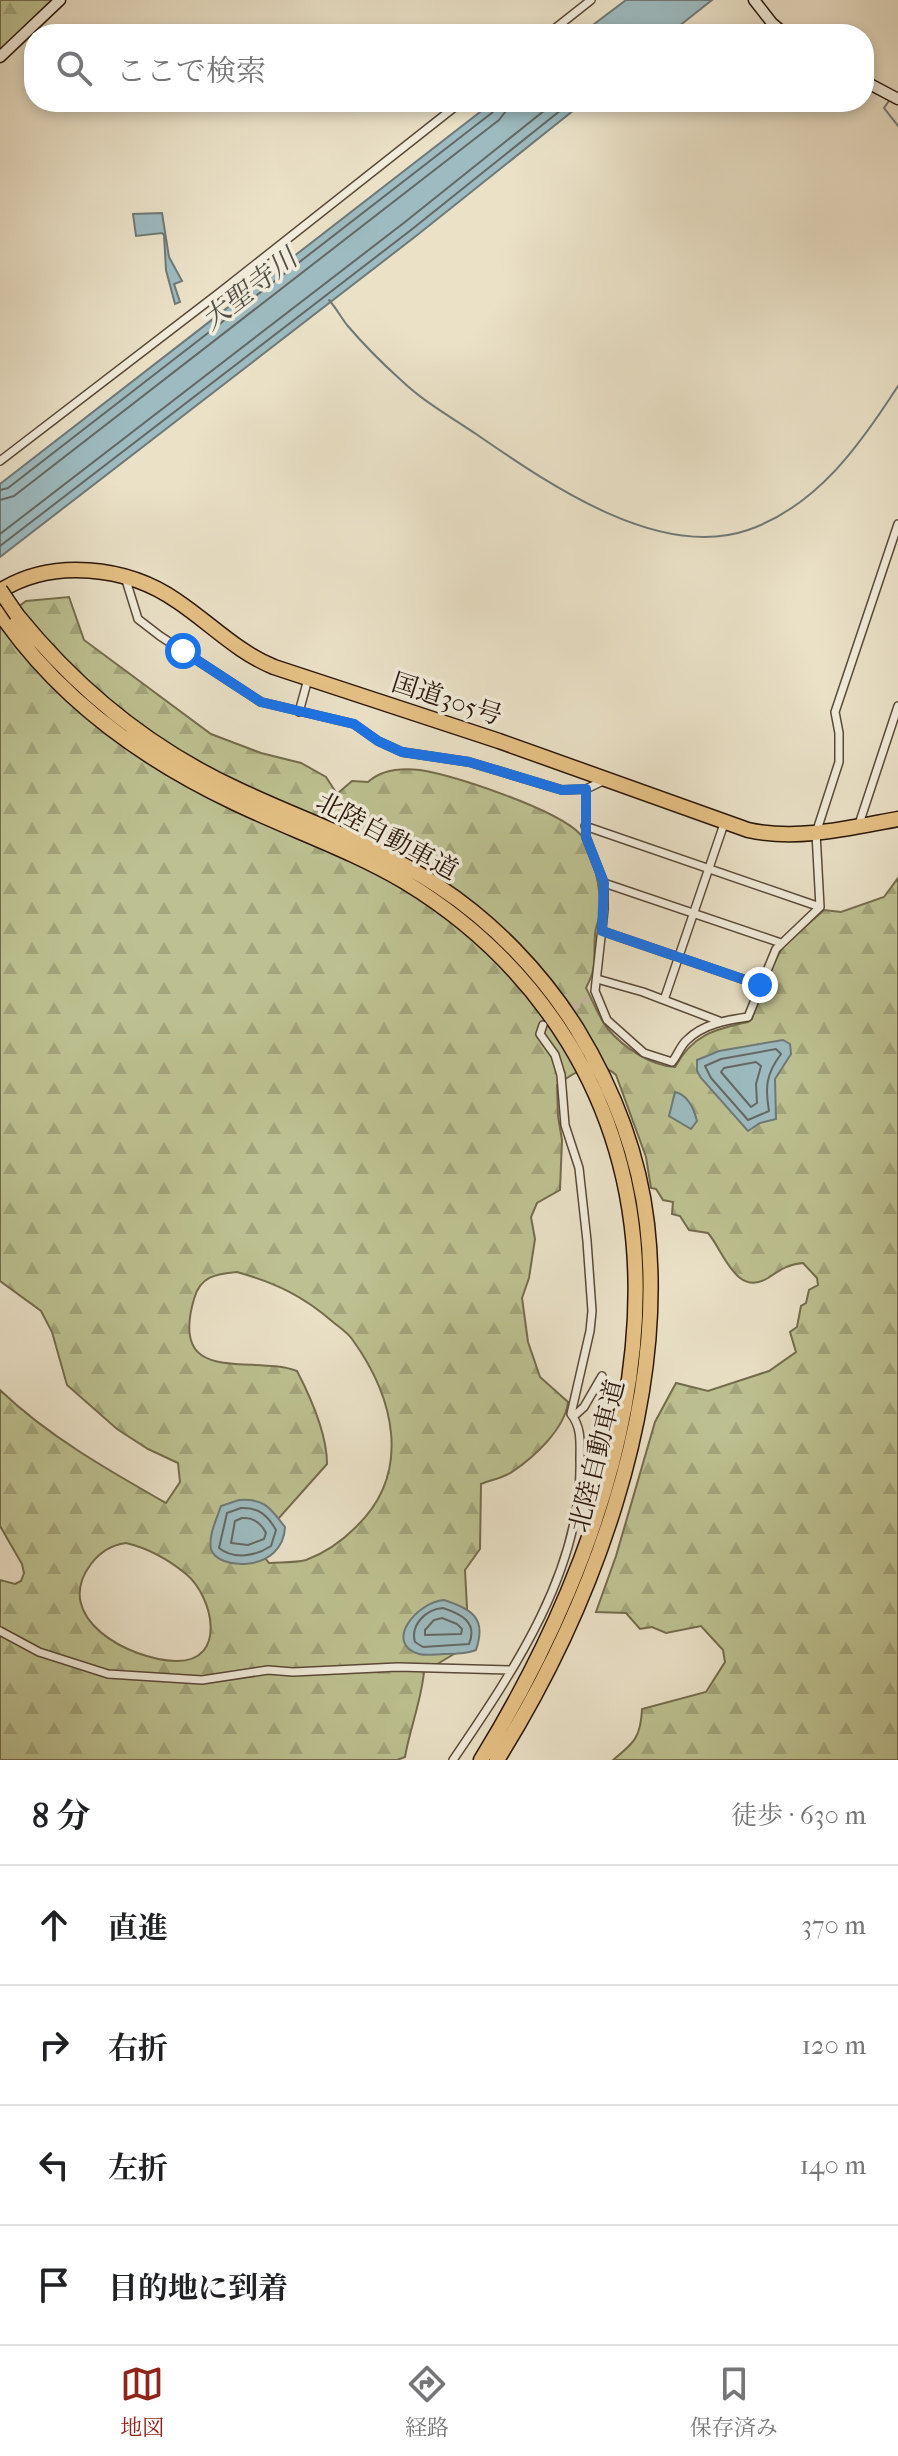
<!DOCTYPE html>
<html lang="ja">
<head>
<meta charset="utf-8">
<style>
  :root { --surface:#fff; --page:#f6f6f6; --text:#202124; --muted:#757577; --line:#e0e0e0; --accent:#8f2418 }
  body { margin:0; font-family:"IM FELL French Canon","Noto Serif JP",serif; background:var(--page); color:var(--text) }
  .stop { position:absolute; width:24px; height:24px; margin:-18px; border:6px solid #1a73e8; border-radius:50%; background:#fff }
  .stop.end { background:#1a73e8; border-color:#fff; box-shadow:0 2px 8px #0008 }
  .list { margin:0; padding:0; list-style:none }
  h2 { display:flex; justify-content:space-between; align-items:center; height:104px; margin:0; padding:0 32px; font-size:34px }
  h2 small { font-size:26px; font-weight:400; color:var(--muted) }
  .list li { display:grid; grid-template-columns:52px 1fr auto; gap:24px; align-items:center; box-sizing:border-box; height:120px; padding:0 32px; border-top:2px solid var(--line) }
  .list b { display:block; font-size:30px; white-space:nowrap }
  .list em { font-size:26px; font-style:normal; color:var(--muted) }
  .icon { flex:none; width:44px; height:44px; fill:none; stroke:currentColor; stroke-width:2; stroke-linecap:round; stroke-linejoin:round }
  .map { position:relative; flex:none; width:898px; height:1760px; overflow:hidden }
  .search { position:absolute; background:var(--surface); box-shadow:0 4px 12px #0003; left:24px; right:24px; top:24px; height:88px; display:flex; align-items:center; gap:20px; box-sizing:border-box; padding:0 28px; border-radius:32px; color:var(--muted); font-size:30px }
  .sheet { height:584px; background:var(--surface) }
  nav { display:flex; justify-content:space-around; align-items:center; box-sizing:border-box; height:112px; border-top:2px solid var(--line); background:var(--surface); font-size:22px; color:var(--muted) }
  nav a { display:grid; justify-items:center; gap:4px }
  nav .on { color:var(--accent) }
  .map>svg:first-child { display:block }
  .forest { fill:url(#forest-firs); stroke:#746c4d; stroke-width:2; fill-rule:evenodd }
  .water { fill:#9dbbc0; stroke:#6f7977; stroke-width:2 }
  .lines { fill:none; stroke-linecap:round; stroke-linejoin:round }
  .shore { stroke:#646864; stroke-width:2 }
  .stream { stroke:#6f7977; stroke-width:2 }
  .street-tunnel { stroke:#c4b8a1; stroke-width:7; stroke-dasharray:7 3.5; stroke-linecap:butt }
  .street-casing { stroke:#5a4938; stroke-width:10 }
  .secondary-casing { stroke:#2a1609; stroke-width:13 }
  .highway-casing { stroke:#2a1609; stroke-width:17 }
  .street { stroke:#f1ecdb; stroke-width:7 }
  .secondary { stroke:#f1ecdb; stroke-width:10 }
  .highway { stroke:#e5c084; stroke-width:14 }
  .highway-bridge-casing { stroke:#2a1609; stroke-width:17; stroke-linecap:butt }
  .highway-bridge { stroke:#e5c084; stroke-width:14 }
  .route { stroke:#1a73e8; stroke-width:10 }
  .labels { text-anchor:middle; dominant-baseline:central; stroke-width:7; stroke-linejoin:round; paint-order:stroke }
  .street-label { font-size:26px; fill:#2a1609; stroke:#f1ecdb }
  .water-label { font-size:28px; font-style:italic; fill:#525049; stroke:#f1ecdb }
</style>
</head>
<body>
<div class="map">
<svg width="898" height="1760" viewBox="0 0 898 1760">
  <defs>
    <pattern id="forest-firs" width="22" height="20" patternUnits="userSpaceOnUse" patternTransform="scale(2)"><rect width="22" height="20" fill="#bdc191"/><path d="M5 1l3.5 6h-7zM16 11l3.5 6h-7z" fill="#a3a57c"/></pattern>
  </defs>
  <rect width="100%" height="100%" fill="#eae1c7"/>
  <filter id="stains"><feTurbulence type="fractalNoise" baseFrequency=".0025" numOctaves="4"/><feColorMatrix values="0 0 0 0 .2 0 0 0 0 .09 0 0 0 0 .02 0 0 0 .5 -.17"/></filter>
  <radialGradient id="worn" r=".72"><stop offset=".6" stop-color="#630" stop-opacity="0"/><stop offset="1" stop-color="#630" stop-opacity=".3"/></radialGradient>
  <path class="forest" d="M 0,0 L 52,0 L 0,51 Z
    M 69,597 L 84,640 L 211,734 L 261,753 L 301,763 L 326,777 L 337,794 L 352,781 L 368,782 C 381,770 402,768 420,770 C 456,776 556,809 580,834 C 593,848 601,891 600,911 C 600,919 595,927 595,935 C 593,959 598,965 586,988 C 593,1001 599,1018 608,1029 C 623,1047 651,1066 675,1067 C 692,1035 715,1029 748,1022 L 752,1019 L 765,980 L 783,946 L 824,910 L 841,912 L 884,897 L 898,878 L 898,1760 L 613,1760 C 634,1743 641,1737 642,1709 L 706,1692 L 725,1662 L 723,1650 L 701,1626 L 666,1633 L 652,1627 L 640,1629 L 626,1613 L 596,1612 L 616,1556 L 655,1422 L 676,1383 L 708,1391 L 769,1371 L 796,1352 L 790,1332 L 797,1327 L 801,1306 L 806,1303 L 809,1290 L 818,1285 L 817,1278 L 803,1263 C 788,1264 780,1270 768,1278 C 736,1298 723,1250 708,1233 L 689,1230 L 680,1216 L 672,1214 L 673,1202 L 663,1200 L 656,1189 L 651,1188 L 646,1157 L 616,1075 C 598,1057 574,1072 557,1085 L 558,1116 L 562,1140 L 560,1190 L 537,1203 L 531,1217 L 535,1239 L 529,1278 L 522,1298 L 528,1342 L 540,1377 L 568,1402 C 565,1429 534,1457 512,1472 C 503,1478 491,1480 481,1484 L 480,1549 L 465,1570 L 469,1645 L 424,1672 C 421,1702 410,1728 405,1757 L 397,1760 L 0,1760 L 0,1580 L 15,1584 L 21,1581 L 24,1573 L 22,1564 L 0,1526 L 0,1390 C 48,1436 108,1470 166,1503 L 180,1482 L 178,1463 L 148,1449 L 117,1429 L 67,1385 L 52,1332 L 41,1311 L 0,1281 L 0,621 L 26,601 ZM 237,1272 C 276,1283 303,1296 333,1322 C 339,1327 347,1332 352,1339 C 394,1397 413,1472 356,1527 C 342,1541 325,1553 306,1560 C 294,1563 281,1562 269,1563 L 262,1554 L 270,1528 L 327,1464 C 327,1433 311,1398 297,1371 C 253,1354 168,1388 194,1299 C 200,1276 216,1274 237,1272 ZM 126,1543 C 147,1548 169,1560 186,1574 C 213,1596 228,1662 176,1661 C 130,1660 50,1618 91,1564 C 100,1552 111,1545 126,1543 Z"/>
  <path class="water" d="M 626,0 L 712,0 L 669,34 L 581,34 Z
    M 493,102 L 584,102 L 416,236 L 0,557 L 0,484 Z
    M 162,213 L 169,257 L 182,281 L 174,284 L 180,302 L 175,304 L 166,270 L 164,235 L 162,233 L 136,236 L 133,214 Z
    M 783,1040 L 790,1044 L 791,1054 L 775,1079 L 776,1119 L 760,1123 L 748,1131 L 701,1078 L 697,1071 L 697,1060 L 719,1051 Z
    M 675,1092 C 688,1095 694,1109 697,1121 L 691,1129 L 669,1116 Z
    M 239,1500 C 265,1498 271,1509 285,1527 C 283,1573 217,1571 211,1549 C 208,1536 217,1518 221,1506 Z
    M 444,1600 C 472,1609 487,1618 476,1650 C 467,1654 455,1654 445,1654 C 437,1654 426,1656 419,1654 C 383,1643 417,1602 444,1600 Z"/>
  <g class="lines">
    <path class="shore" d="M 0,490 L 8,488 L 493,112 L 497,102
      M 0,500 L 14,496 L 499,120 L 506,111 L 507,102
      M 0,534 L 405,222 L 555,102
      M 0,546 L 411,230 L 571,102
      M 776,1049 L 781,1054 C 766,1074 765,1087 769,1111 L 748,1120 L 711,1078 L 705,1066 L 721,1059 Z
      M 756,1062 L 761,1066 L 756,1084 L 757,1103 L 751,1107 L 721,1072 L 724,1068 Z
      M 241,1508 C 259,1507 268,1516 276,1530 L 271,1546 C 256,1556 234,1560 219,1548 L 227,1513 Z
      M 242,1518 C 254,1517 261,1523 266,1533 L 264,1539 L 248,1545 L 231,1543 L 235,1521 Z
      M 443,1608 C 461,1614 478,1622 469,1644 L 423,1647 L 415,1642 C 410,1625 426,1609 443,1608 Z
      M 442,1618 L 457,1624 L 462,1629 L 461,1634 L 425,1635 L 425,1630 L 434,1620 Z"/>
    <path class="stream" d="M 891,98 L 884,108 L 898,126
      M 329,300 C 336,308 341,317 347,325 C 364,345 383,364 402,381 C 424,402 451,417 476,434 C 546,482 658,561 748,530 C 817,506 860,445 898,386"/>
    <path class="street-tunnel" d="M 564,1013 L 589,998"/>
    <g class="street-casing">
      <path id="street" d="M 548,34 L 591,0
        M 0,461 L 219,293 L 461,102
        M 125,577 L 138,619 L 160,636 L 261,702 L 354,724 L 378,741 L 402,752 L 469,762 L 562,790 L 586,789 L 603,781
        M 299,712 L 308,679
        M 586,789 L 586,837 L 604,883 L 604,910 L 595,991 L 607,1020 L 644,1053 L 672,1062 C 678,1055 680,1046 687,1040 C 703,1024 727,1020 748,1017 L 776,949 L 820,907 L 816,833 L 839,762 L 839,733 L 835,712 L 898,524
        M 585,826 L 820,907
        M 858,827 L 898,706
        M 604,883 L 781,943
        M 602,931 L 760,985
        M 597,979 L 643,992 L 719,1021
        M 664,1000 L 725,821
        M 573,1417 L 584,1407 L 602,1376
        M 0,1631 L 39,1652 L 108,1674 L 202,1680 L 268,1670 L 293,1672 L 398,1667 L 510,1670
        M 453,1760 C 512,1673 583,1570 580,1460 C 580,1443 582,1428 571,1414 L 590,1331 L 592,1311 L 587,1241 L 579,1168 L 565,1125 L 561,1075 L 555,1055 L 540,1034 L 543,1025"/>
    </g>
    <g class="secondary-casing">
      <path id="secondary" d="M 754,0 L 772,23 L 785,34
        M 0,57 L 60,0
        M 864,81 L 898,99"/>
    </g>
    <g class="highway-casing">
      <path id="highway" d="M 0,591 C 52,558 127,566 177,601 C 210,623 237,652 274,667 L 499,741 L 748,830 C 798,841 849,828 898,819
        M 0,613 C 58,698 144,760 235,803 C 291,830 351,850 405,882 C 471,922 527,976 568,1042 C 707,1268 608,1553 481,1760
        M 17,615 C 77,689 150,749 237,789 C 304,821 376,844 438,886 C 493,922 542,973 577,1029 C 613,1088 639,1155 647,1224 C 668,1406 592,1608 497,1760"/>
    </g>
    <use href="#street" class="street"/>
    <use href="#secondary" class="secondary"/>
    <use href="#highway" class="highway"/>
    <g class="highway-bridge-casing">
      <path id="highway-bridge" d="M 0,590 L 17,615"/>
    </g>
    <use href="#highway-bridge" class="highway-bridge"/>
  </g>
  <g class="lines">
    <path class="route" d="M 183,651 L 261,702 L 354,724 L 378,741 L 402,752 L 469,762 L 562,790 L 586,789 L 586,837 L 604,883 L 602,931 L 760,985"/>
  </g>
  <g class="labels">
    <g class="street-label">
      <text transform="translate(447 699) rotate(18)">国道305号</text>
      <text transform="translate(387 836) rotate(28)">北陸自動車道</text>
      <text transform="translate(597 1456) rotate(-76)">北陸自動車道</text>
    </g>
    <g class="water-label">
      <text transform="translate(249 289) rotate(-38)">大聖寺川</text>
    </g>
  </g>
  <rect width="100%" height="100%" filter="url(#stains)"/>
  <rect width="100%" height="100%" fill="url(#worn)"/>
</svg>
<div class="stop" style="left:183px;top:651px"></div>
<div class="stop end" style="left:760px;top:985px"></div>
<div class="search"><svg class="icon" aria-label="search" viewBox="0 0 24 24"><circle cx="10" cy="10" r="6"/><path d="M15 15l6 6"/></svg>ここで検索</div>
</div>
<section class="sheet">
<h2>8 分<small>徒歩 · 630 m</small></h2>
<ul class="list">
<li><svg class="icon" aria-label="ahead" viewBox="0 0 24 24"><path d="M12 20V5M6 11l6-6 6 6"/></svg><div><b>直進</b></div><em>370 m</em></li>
<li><svg class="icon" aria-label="right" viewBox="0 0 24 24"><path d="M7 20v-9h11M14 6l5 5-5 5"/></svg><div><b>右折</b></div><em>120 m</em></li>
<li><svg class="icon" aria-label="left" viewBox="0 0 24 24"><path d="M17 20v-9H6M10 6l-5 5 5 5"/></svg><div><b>左折</b></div><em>140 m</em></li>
<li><svg class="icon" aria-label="arrive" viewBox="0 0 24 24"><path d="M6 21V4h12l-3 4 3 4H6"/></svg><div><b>目的地に到着</b></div></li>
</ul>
</section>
<nav>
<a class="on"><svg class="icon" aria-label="map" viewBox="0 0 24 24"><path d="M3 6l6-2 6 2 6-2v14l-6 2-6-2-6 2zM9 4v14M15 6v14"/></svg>地図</a>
<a><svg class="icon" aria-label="directions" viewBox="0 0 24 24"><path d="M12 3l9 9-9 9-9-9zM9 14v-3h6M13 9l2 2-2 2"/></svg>経路</a>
<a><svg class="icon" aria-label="saved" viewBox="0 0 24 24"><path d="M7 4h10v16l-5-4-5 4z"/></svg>保存済み</a>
</nav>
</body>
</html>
